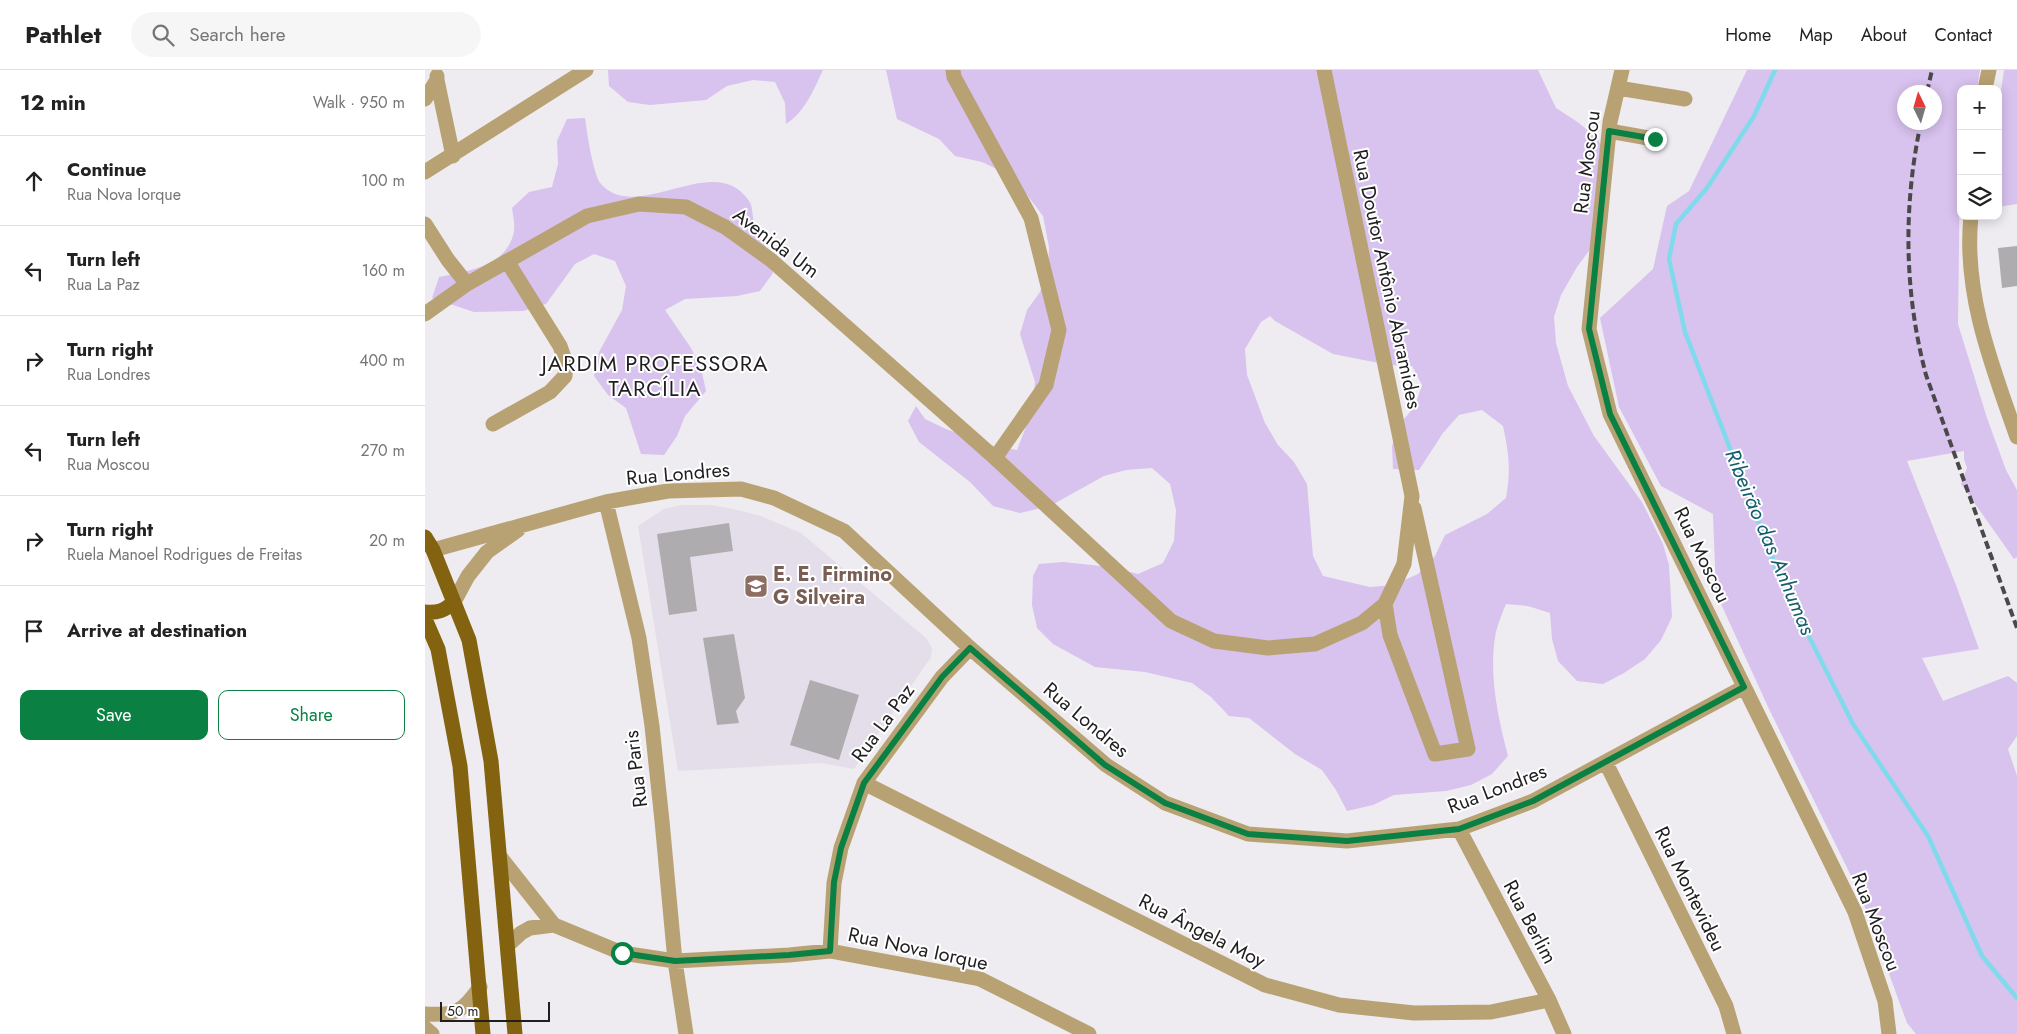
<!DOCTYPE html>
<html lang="en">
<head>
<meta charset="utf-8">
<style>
  :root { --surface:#fff; --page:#f6f6f6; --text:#222; --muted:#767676; --line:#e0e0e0; --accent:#0b8043 }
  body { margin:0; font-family:Jost,sans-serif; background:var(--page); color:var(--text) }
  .controls { position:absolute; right:15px; top:15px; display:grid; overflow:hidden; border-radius:10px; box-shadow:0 2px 12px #0003 }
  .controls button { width:45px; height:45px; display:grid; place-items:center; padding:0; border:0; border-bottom:1px solid var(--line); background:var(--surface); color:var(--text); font:25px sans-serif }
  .compass { position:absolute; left:1472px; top:15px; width:45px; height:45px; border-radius:50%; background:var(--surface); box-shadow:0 2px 12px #0003; rotate:355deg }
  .scale { position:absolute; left:15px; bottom:12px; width:110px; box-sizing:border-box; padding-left:5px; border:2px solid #201f20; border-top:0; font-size:14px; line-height:18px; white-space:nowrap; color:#201f20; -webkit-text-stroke:4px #fff; paint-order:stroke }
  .stop { position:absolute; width:15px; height:15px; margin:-11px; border:4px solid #0b8043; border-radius:50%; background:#fff }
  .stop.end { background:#0b8043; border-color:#fff; box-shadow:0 1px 5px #0008 }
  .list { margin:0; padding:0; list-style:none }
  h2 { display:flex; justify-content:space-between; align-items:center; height:65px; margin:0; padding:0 20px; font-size:21px }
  h2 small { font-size:16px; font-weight:400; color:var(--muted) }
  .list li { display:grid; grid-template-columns:32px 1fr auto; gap:15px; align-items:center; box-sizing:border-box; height:90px; padding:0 20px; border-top:1px solid var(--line) }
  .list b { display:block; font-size:19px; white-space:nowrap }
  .list p { margin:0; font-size:16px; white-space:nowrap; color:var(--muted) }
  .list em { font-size:16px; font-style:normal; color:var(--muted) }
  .actions { display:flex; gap:10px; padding:15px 20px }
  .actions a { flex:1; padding:11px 0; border:1px solid var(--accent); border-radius:10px; text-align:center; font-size:18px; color:var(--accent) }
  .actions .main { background:var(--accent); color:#fff }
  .icon { flex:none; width:28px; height:28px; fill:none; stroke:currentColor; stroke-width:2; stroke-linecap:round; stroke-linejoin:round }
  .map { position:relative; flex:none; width:1592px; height:964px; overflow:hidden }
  header { display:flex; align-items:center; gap:30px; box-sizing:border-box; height:70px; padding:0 25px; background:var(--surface); border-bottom:1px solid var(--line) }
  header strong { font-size:24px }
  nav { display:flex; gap:28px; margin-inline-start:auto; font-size:18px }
  .search { width:350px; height:45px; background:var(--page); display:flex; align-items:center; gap:12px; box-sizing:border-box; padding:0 18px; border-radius:28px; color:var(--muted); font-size:19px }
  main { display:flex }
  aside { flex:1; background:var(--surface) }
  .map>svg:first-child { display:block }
  .built { fill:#e3dee9 }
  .green { fill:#d8c2ee; fill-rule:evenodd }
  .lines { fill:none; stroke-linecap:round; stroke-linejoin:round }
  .stream { stroke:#81daeb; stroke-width:4.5 }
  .building { fill:#aeacaf }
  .minor { stroke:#b8a274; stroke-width:15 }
  .major { stroke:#836310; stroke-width:15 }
  .rail { stroke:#4a494a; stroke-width:4; stroke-dasharray:8 4; stroke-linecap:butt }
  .route { stroke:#0b8043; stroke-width:6 }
  .labels { text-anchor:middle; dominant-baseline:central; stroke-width:4; stroke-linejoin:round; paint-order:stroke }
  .street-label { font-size:20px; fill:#201f20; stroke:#fff }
  .education-label { font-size:20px; font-weight:bold; fill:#785e54; stroke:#fff; text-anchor:start }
  .water-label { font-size:21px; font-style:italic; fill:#135e6b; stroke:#fff }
  .quarter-label { font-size:22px; letter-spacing:1px; fill:#201f20; stroke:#fff }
</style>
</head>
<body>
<header>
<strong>Pathlet</strong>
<div class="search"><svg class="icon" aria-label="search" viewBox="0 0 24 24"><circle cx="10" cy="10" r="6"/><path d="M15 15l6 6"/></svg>Search here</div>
<nav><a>Home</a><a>Map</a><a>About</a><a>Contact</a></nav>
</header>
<main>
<aside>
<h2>12 min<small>Walk · 950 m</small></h2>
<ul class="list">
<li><svg class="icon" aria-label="ahead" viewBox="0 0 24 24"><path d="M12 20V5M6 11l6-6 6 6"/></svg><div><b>Continue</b><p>Rua Nova Iorque</p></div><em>100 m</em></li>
<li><svg class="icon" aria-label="left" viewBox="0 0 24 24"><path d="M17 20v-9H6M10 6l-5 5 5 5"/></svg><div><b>Turn left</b><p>Rua La Paz</p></div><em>160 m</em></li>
<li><svg class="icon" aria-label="right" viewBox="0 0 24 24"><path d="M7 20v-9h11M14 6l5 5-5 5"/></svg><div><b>Turn right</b><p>Rua Londres</p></div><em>400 m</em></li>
<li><svg class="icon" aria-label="left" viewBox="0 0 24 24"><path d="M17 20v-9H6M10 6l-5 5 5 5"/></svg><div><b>Turn left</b><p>Rua Moscou</p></div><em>270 m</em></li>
<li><svg class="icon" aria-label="right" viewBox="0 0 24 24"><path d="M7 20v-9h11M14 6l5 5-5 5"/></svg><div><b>Turn right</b><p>Ruela Manoel Rodrigues de Freitas</p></div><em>20 m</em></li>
<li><svg class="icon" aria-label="arrive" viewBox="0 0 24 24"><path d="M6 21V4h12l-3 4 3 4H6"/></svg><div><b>Arrive at destination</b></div></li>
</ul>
<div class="actions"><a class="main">Save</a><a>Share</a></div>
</aside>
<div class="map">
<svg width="1592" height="964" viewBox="0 0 1592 964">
  <rect width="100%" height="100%" fill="#eeecf0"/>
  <path class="built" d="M 256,435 L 286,435 L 308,439 L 336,446 L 376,463 L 501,568 L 507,578 L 506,587 L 429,699 L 396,693 L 253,701 L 213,456 L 239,439 Z"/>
  <path class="green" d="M 183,0 L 398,0 C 389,19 380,42 361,54 L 360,33 L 350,12 L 328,10 L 302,16 L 281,30 L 225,35 L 203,32 L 184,16 Z
    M 461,0 L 1113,0 L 1131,38 L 1154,53 L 1173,69 L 1183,90 L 1172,170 L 1152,197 L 1136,225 L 1129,247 L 1131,273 L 1143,316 L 1169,366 L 1217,432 L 1238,474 L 1244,495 L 1247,547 L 1236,570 L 1220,589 L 1199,603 L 1178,614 L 1152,611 L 1133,591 L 1127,569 L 1125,543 L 1103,536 L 1081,534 C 1077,544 1072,556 1070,567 C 1064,607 1073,647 1083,686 L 1067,704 L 1046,715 L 1021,721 L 969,725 L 948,735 L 922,741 L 911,720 L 897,700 L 870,684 L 824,648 L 804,646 L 786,627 L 767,613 L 720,602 L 670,597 L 628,574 L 612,558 L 607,535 L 608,506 L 614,494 L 638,492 L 686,497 L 713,504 L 738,493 L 749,471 L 751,440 L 745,414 L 727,398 L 701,400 L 679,406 L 625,436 L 595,443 L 568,436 L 545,412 L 494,372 L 483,351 L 491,336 L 500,349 L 521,359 L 569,376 L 592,380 L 607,341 L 610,312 L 595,264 L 602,240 L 615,222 L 623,201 L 624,177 L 618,146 L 599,121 L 578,102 L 557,92 L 530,86 L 514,69 L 472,49 ZM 845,246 L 850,251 L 908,284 L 964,295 L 987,296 L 997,315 L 990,336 L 974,355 L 967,376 L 968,399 L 994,400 L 1018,363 L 1034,345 L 1057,340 L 1078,356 C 1084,384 1086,400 1081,428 L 1062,444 L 1020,465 L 1010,486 L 993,504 L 968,515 L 945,517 L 898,506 L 888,486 L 882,414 L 869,392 L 853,375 L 840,353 L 822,305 L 820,279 L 836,252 Z
    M 1322,0 L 1555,0 L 1552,19 L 1536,19 L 1533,254 L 1562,348 L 1581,400 L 1592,420 L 1592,487 L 1589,489 L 1536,414 L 1542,398 L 1539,389 L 1539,381 L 1482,391 L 1531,515 L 1554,579 L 1497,588 L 1518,631 L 1583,606 L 1592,613 L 1592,666 L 1583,679 L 1592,706 L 1592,964 L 1491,964 L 1482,953 L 1435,824 L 1344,639 L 1291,523 L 1288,444 L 1236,416 L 1194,337 L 1175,248 L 1228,199 L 1242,136 L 1264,121 ZM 1480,22 L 1510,22 L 1510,52 L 1480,52 Z
    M 1579,0 L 1592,0 L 1592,134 L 1573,137 L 1573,42 Z
    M 160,48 C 162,62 168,105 176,114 C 213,155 290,79 324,131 C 328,136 327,146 329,153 C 331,160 336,166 339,173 C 343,182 345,193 348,203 L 335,221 L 312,226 L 260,229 L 240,240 L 266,278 L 276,298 L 281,321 L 260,346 L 252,366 L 239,385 L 216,384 L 201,338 L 183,325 L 169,306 L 174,282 L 197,240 L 201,216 L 190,191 L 169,184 L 150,194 L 121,234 L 98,241 L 49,242 L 7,228 L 14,207 C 43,201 83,196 89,161 C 90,154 88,145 87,138 L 104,122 L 127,117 L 133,94 L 132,71 L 142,49 Z"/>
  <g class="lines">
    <path class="stream" d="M 1350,0 L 1329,46 L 1282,118 L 1251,154 L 1244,189 L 1260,262 L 1357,513 L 1428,654 L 1503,766 L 1557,886 L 1592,928"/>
  </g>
  <path class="building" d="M 1592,176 L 1592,216 L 1577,218 L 1573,178 Z
    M 304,453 L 308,481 L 265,487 L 272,541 L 244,545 L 232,464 Z
    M 309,564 L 320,628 L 311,641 L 314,653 L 292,655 L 278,568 Z
    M 385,610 L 434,625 L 414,690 L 365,675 Z"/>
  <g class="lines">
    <path class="minor" d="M 528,0 L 529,7 L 606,148 L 634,260 L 621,315 L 570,388
      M 1197,0 L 1185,52 L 1164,259 L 1185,344 L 1430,842 L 1460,931 L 1464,964
      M 12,10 L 28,86
      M 1193,18 L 1260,29
      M 1560,19 L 1564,0
      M 0,29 L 12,10 L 12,6
      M 1184,61 L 1229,69
      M 0,102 L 161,0
      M 1546,146 C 1538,223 1567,296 1592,367
      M 0,154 L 23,190 L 42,214
      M 0,244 L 42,214 L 162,146 L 214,134 L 261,137 L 300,157 L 346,190 L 570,388 L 746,551 L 789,571 L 843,578 L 890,574 L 937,553 L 960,534 L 979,494 L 987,426 L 899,0
      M 68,354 L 125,322 L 140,306 L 141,293 L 135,276 L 82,191
      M 181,432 L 214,568 L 227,656 L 237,751 L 250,891 L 261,964
      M 8,480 L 181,432 L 243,421 L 316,419 L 349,428 L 419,461 L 545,578 L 681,695 L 740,733 L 823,764 L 922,771 L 1034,759 L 1108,731 L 1319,617
      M 29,532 L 43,506 L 62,482 L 93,460
      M 960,534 L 965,565 L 1010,684 L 1043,679 L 989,438
      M 1181,693 L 1301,936 L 1309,964
      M 439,713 L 840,915 L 914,935 L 989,943 L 1066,942 L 1124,930
      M 1034,759 L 1124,930 L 1139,964
      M 76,788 L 129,855
      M 83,875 L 96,863 L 105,858 L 129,855 L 197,883 L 250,891 L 364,885 L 405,881 L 555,909 L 664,964
      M 405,881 L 409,813 L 416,778 L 439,713 L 517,607 L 545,578
      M 0,944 C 30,946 38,942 55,917
      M 0,958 L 7,964"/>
    <path class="major" d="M 0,467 L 8,480 L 44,570 L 66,691 L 90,964
      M 0,542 C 13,543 19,541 29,532
      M 0,549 L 13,579 L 35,696 L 58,964"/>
    <path class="rail" d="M 1502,22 L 1507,0
      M 1496,52 C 1478,136 1479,222 1501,305 L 1592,558"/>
  </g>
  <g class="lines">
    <path class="route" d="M 197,883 L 250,891 L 364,885 L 405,881 L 409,812 L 416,778 L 439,713 L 517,607 L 545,578 L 680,695 L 740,733 L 823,764 L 922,771 L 1034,759 L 1108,731 L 1319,617 L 1185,344 L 1164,259 L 1184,61 L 1230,69"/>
  </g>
  <defs>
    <g id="school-square" transform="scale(1.25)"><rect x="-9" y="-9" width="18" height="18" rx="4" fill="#8d6e63" stroke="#fff"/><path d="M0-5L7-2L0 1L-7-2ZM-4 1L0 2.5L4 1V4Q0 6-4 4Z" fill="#fff"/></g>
  </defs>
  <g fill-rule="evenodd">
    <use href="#school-square" x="331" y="516"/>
  </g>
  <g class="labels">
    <g class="street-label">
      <text transform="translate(1162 92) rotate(-83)">Rua Moscou</text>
      <text transform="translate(351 173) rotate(37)">Avenida Um</text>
      <text transform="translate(962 209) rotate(78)">Rua Doutor Antônio Abramides</text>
      <text transform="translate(253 404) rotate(-5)">Rua Londres</text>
      <text transform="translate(1277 485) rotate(64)">Rua Moscou</text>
      <text transform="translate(661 650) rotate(40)">Rua Londres</text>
      <text transform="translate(458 653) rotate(-54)">Rua La Paz</text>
      <text transform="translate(211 699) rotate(-97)">Rua Paris</text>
      <text transform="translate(1072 719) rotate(-21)">Rua Londres</text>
      <text transform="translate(1265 819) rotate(64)">Rua Montevideu</text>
      <text transform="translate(1105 852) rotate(62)">Rua Berlim</text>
      <text transform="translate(1451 852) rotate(69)">Rua Moscou</text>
      <text transform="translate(777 861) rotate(27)">Rua Ângela Moy</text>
      <text transform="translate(493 879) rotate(12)">Rua Nova Iorque</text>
    </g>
    <g class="education-label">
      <text x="348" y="504">E. E. Firmino<tspan x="348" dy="23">G Silveira</tspan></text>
    </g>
    <g class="water-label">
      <text transform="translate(1345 472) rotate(67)">Ribeirão das Anhumas</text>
    </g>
    <g class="quarter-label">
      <text x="230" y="293">JARDIM PROFESSORA<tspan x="230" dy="25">TARCÍLIA</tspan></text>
    </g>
  </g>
</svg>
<div class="controls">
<button>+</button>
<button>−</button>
<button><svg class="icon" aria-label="layers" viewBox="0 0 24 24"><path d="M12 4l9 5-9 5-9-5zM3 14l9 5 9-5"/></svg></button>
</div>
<svg class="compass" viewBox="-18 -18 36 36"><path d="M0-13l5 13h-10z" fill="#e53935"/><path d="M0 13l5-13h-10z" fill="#767676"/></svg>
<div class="scale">50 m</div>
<div class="stop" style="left:197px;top:883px"></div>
<div class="stop end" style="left:1230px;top:69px"></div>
</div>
</main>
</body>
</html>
